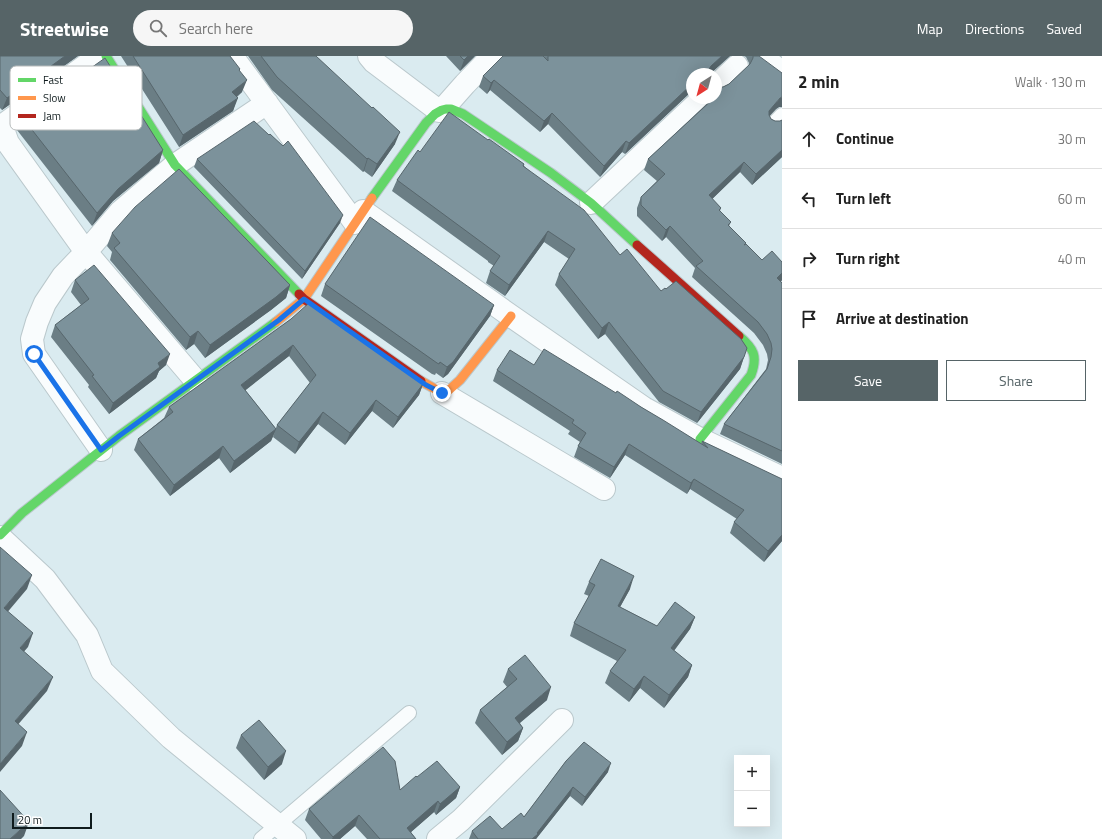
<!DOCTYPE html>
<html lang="en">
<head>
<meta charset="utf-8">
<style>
  :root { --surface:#fff; --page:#f6f6f6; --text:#222; --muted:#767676; --line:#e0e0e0; --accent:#566467 }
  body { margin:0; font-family:"Titillium Web",sans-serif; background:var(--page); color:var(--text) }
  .controls { position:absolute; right:12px; bottom:12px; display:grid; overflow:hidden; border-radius:0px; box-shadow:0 4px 16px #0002 }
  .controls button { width:36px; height:36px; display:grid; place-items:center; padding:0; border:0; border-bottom:1px solid var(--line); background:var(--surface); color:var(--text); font:20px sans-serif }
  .compass { position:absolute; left:686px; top:12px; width:36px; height:36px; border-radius:50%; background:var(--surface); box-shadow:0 4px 16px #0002; rotate:216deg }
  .scale { position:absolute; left:12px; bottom:10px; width:80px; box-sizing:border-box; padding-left:4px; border:2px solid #0f1b1d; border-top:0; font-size:11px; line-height:14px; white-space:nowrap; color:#0f1b1d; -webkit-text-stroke:3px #fff; paint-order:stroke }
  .stop { position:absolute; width:12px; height:12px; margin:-9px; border:3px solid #1a73e8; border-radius:50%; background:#fff }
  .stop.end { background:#1a73e8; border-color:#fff; box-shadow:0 1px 4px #0008 }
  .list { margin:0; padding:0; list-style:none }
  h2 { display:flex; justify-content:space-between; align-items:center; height:52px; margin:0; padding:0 16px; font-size:17px }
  h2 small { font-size:13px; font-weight:400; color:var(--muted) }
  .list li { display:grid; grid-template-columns:26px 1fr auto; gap:12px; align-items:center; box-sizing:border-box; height:60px; padding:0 16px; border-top:1px solid var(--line) }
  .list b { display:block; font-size:15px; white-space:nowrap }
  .list em { font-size:13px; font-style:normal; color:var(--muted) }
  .actions { display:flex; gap:8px; padding:12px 16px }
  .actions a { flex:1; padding:9px 0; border:1px solid var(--accent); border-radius:0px; text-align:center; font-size:14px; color:var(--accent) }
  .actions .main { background:var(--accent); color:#fff }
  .icon { flex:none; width:22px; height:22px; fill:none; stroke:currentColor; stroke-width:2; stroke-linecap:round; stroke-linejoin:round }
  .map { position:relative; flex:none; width:782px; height:783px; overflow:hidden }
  header { display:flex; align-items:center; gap:24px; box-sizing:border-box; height:56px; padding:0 20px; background:var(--accent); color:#fff }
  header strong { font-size:19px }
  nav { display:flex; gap:22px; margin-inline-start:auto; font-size:14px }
  .search { width:280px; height:36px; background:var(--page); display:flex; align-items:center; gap:10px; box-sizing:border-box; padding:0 14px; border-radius:22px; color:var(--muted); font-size:15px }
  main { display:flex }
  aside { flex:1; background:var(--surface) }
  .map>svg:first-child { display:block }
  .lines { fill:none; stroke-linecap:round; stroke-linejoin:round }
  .lane-casing { stroke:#bac8cc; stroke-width:16 }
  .street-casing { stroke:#bac8cc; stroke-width:24 }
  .fast-casing { stroke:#bac8cc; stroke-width:11 }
  .slow-casing { stroke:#bac8cc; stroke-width:11 }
  .jam-casing { stroke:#bac8cc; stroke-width:11 }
  .lane { stroke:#f9fcfd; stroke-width:14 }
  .street { stroke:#f9fcfd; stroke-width:22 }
  .fast { stroke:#63d668; stroke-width:9 }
  .slow { stroke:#ff974d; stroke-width:9 }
  .jam { stroke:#b3261e; stroke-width:9 }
  .wall { fill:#6b7e85 }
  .shaded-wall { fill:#57666c }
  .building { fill:#7c929b; stroke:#57666c }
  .route { stroke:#1a73e8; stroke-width:5 }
  .key { fill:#fff; stroke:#b7bbbb; stroke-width:1 }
  .key-label { font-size:11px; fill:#0f1b1d }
</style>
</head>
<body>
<header>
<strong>Streetwise</strong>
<div class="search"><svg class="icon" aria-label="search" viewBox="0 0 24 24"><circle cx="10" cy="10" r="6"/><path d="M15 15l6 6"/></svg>Search here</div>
<nav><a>Map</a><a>Directions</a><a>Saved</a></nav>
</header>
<main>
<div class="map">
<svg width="782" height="783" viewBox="0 0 782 783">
  <rect width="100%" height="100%" fill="#daebf0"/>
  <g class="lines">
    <g class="lane-casing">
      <path id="lane" d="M 773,68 L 782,59
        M 261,783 L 409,657"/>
    </g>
    <g class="street-casing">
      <path id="street" d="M 99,0 L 6,67 L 4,76 L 8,87 L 86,196 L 196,325
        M 232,0 L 355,167
        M 369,0 L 374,6 L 439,55
        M 761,0 L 782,16
        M 716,30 L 737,10
        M 442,54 L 465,28 L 492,0
        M 591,147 L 703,42
        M 363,155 L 511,260 L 644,352 L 700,383 L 782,422
        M 442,337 L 604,433
        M 101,394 L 34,298 L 32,283 L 37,266 L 45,247 L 63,220 L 86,196 L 121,155 L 175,109 L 267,47
        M 0,481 L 45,523 L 87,579 L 102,615 L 171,682 L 295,783
        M 438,783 L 461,764 L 562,664"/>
    </g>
    <g class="fast-casing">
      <path id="fast" d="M 106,0 L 175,109 L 299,238
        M 372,142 L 426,67 L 435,58 L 442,54 L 446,53 L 451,53 L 463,58 L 551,117 L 591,147 L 637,189
        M 700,383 L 751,319 C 758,300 754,293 739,280
        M 0,479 L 22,457 L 119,380 L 276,266"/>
    </g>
    <g class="slow-casing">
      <path id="slow" d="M 276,266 L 304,243 L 372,142
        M 421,325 L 442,337 L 449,334 L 460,324 L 511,260"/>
    </g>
    <g class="jam-casing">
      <path id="jam" d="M 637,189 L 739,280
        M 299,238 L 304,243 L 421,325"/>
    </g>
    <use href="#lane" class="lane"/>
    <use href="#street" class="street"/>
    <use href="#fast" class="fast"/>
    <use href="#slow" class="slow"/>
    <use href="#jam" class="jam"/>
  </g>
  <path class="wall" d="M 0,0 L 78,0 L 2,54 L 0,52 Z
    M 121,0 L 230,0 L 239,15 L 242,36 L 237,41 L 233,55 L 179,91 Z
    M 248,0 L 316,0 L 395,88 L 372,121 L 364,115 L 363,116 L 272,34 Z
    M 446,0 L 475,0 L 460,15 Z
    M 544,0 L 730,0 L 710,18 L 692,18 L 692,35 L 625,98 L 622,96 L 600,121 L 548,68 L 540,76 L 490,34 L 487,38 L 479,31 L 483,20 L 544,1 Z
    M 744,0 L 759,0 L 779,51 L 776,53 L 769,60 L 771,63 L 775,65 L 780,65 L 782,64 L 782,101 L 752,129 L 740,116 L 712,143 L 721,152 L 720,155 L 731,166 L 729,170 L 746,187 L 745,188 L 762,204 L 782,206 L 782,224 L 781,226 L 782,227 L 782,408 L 720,378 L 724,368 L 766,313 L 768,304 L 767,298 L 763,289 L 754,277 L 692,221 L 695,212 L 666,181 L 662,185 L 637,160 L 637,152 L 641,141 L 657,125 L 644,114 L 648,103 L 716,39 L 719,31 L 723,31 L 729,28 L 749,9 L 749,7 L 746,1 Z
    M 22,61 L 163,94 L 159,107 L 113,145 L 92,170 L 17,74 Z
    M 488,84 L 524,108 L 524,110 L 620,199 L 661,235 L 744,301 L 740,313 L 697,367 L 659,346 L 605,278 L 598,283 L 555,229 L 559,218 L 569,203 L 544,186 L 505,240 L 486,227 L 490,215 L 494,210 L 488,206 L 488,205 L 392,135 L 397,124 L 420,96 Z
    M 197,103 L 340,167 L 302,223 L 194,111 Z
    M 112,177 L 290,229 L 286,242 L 271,254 L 205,302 L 194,288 L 186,294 L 110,204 L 112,196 L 107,190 Z
    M 75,224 L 166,309 L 159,315 L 156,322 L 109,358 L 88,331 L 89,329 L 51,281 L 55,269 L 81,249 L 71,236 Z
    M 325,228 L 494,249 L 490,260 L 448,318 L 443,322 L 436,317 L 435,319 L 432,318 L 321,240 Z
    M 291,263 L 423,328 L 419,339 L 393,372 L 372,355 L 345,389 L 318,368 L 295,398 L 273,381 L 277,369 L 310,327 L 289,300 L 245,334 L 276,373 L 271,385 L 230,417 L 219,402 L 170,440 L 134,394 L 138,383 L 164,362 L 169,351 Z
    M 534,309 L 616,337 L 641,351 L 701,388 L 702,385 L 781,423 L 782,485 L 764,506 L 730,477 L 734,466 L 737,463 L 690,433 L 687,438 L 625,399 L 610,422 L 574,401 L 578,390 L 580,386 L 568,378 L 570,375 L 493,325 L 497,314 Z
    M 589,526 L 630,533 L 620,551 L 657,570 L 695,561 L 690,573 L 674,595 L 692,609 L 688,621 L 664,652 L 640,632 L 629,646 L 605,627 L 610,615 L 617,605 L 570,580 L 574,567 L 589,540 L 584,538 Z
    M 508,613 L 547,644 L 520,667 L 523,672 L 518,685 L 502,699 L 475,667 L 480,654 L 507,631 L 503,626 Z
    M 241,679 L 282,708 L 264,724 L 236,692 Z
    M 566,705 L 608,716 L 582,750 L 570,740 L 536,783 L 469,783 L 472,775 L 502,773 L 524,761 Z
    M 417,721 L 460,731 L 456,742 L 436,759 L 434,756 L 411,776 L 416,783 L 367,783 L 355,770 L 340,783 L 321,783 L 305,764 L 309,753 L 400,734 Z"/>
  <path class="shaded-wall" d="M 65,0 L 78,0 L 2,54 L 7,42 Z
    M 468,0 L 475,0 L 460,15 L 464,4 Z
    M 722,0 L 730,0 L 710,18 L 707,18 L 711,10 Z
    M 247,24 L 242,36 L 227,48 L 232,36 Z
    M 494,24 L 490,34 L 487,38 L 491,27 Z
    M 692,28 L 692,35 L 625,98 L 629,87 Z
    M 782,41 L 782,51 L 779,51 L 776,53 L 765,65 L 769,55 L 780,42 Z
    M 238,42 L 233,55 L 179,91 L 183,79 Z
    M 552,57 L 548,68 L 540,76 L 544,65 Z
    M 400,76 L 395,88 L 372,121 L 377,108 Z
    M 626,85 L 622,96 L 600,121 L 604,110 Z
    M 163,94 L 159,107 L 113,145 L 92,170 L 97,157 L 118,133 Z
    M 782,94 L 782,101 L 752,129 L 756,118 Z
    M 368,102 L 364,115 L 363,116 L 367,103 Z
    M 744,106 L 740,116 L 705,150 L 709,139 Z
    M 343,159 L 340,167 L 302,223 L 305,215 Z
    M 670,170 L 666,181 L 662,185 L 666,174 Z
    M 548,175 L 544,186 L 505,240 L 509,229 Z
    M 782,217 L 782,224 L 773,233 L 777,222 Z
    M 290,229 L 286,242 L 271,254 L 205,302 L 210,289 Z
    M 494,249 L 490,260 L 448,318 L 443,322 L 447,311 Z
    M 609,266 L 605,278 L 598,283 L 602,272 Z
    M 198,275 L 194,288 L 186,294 L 190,281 Z
    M 293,289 L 289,300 L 237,341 L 241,329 Z
    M 170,298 L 166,309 L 159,315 L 156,322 L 109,358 L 113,347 L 158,307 Z
    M 744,301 L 740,313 L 697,367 L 701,356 Z
    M 423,328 L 419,339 L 393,372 L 398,361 Z
    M 376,344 L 372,355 L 345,389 L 350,377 Z
    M 323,356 L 318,368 L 295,398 L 299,386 Z
    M 276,373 L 271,385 L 230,417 L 234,405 Z
    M 629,388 L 625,399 L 610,422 L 614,411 Z
    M 223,390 L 219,402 L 170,440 L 174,429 Z
    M 694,423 L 690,433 L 687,438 L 691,427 Z
    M 782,479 L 782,485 L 764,506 L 768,495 Z
    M 32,519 L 27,533 L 0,565 L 4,552 Z
    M 634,520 L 630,533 L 614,562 L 618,550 Z
    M 695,561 L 690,573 L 666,605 L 671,592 Z
    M 33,577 L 28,591 L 15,606 L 20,592 Z
    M 692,609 L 688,621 L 664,652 L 669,639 Z
    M 644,620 L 640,632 L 629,646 L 634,633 Z
    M 53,621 L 47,635 L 9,679 L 15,665 Z
    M 551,631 L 547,644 L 510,675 L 515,662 Z
    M 523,672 L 518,685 L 502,699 L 507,686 Z
    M 27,676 L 22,690 L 0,716 L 0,708 Z
    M 286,695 L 282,708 L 264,724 L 268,711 Z
    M 611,707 L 608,716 L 582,750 L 585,741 Z
    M 460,731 L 456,742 L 436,759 L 440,748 Z
    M 573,731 L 570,740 L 536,783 L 532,783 Z
    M 438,745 L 434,756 L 403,783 L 407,772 Z
    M 359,759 L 355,770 L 340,783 L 332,783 L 333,781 Z
    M 29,766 L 24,780 L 21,783 L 10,783 Z"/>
  <path class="building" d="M 0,0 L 65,0 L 7,42 L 0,34 Z
    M 133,0 L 230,0 L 240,13 L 239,14 L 247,24 L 232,36 L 238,42 L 183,79 Z
    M 261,0 L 316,0 L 372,52 L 373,51 L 400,76 L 377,108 L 368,102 L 367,103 L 277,21 Z
    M 460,0 L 468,0 L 464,4 Z
    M 503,0 L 543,0 L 548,5 L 548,0 L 722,0 L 711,10 L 708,15 L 708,18 L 692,18 L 692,28 L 629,87 L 626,85 L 604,110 L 552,57 L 544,65 L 494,24 L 491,27 L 483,20 Z
    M 753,0 L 759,0 L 782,17 L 782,41 L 780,42 L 769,55 L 769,59 L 771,63 L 775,65 L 780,65 L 782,64 L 782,94 L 756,118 L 744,106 L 709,139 L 721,152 L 719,154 L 731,166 L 728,169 L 746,187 L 744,189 L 746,188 L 762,204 L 772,195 L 782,206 L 782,217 L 777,222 L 782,227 L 782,395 L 724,368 L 767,313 L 771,301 L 772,293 L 771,287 L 767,278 L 758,266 L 696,210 L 703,205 L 670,170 L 666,174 L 641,149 L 641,141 L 665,118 L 648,103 L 714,42 L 716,42 L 716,39 L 719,35 L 719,31 L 723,31 L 729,28 L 750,8 L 753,2 Z
    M 105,2 L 163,94 L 118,133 L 97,157 L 22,61 Z
    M 449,56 L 488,84 L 489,83 L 524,108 L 523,110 L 584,154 L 620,199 L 627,193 L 661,235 L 665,232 L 666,233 L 676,225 L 741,283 L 747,292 L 744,301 L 701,356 L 663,335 L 609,266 L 602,272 L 559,218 L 575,193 L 548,175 L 509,229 L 490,215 L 500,200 L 492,194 L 397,124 L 418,94 L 420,96 Z
    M 254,65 L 269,79 L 270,78 L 283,90 L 288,85 L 343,159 L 305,215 L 197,103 Z
    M 179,113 L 290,229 L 276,241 L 210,289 L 198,275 L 190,281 L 114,192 L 120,187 L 112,177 L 135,151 Z
    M 370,161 L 494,249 L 453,306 L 447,311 L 440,306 L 439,308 L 437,307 L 325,228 Z
    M 94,209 L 170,298 L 158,307 L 160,311 L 113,347 L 92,320 L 94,319 L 55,269 L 89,243 L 75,224 Z
    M 309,247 L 423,328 L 398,361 L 376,344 L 350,377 L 323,356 L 299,386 L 277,369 L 316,319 L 293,289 L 241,329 L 276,373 L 234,405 L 223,390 L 174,429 L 138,383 L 173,356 L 169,351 L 291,263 Z
    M 544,293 L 616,337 L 617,335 L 641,351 L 663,364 L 708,392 L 702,385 L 782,423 L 782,479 L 768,495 L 734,466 L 744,454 L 694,423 L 691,427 L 629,388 L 614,411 L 578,390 L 586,377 L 572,367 L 574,364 L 497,314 L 510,294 L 534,309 Z
    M 0,491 L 32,519 L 4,552 L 33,577 L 20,592 L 53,621 L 15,665 L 27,676 L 0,708 Z
    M 601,503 L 634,520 L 618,550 L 657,570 L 675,546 L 695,561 L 671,592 L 692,609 L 669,639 L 644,620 L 634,633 L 610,615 L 626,594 L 574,567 L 595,529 L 589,526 Z
    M 525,599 L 551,631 L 515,662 L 523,672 L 507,686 L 480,654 L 517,623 L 508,613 Z
    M 259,664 L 286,695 L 268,711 L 241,679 Z
    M 584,686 L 611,707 L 585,741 L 573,731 L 537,777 L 538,778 L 532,783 L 478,783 L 472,775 L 490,760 L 502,773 L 521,757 L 524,761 L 566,705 Z
    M 383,691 L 395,705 L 400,734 L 416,720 L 417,721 L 437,705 L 460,731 L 440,748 L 438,745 L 407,772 L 416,783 L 380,783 L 359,759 L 333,781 L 309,753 Z
    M 0,734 L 29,766 L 10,783 L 0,783 Z"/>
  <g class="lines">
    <path class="route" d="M 34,298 L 101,394 L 119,380 L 279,264 L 304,243 L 426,329 L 442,337"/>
  </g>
  <rect x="10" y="10" width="132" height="64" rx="6" class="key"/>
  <rect x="18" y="22" width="18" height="4" fill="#63d668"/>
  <rect x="18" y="40" width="18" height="4" fill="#ff974d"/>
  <rect x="18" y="58" width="18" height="4" fill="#b3261e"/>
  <g class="key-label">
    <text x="43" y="28">Fast</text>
    <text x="43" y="46">Slow</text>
    <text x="43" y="64">Jam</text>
  </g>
</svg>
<div class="controls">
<button>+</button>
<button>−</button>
</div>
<svg class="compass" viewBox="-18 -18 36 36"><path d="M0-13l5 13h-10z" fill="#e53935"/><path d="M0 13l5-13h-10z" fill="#767676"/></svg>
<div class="scale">20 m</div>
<div class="stop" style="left:34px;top:298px"></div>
<div class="stop end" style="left:442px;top:337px"></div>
</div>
<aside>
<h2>2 min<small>Walk · 130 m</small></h2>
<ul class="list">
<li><svg class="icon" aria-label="ahead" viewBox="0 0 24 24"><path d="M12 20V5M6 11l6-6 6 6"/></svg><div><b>Continue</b></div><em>30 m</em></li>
<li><svg class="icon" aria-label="left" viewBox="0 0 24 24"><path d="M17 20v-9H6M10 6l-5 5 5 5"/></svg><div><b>Turn left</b></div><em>60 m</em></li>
<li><svg class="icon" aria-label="right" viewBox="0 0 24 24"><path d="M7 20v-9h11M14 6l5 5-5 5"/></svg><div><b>Turn right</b></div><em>40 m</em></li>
<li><svg class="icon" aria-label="arrive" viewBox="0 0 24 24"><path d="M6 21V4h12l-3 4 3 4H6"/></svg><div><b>Arrive at destination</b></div></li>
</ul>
<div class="actions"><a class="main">Save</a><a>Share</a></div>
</aside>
</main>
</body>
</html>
